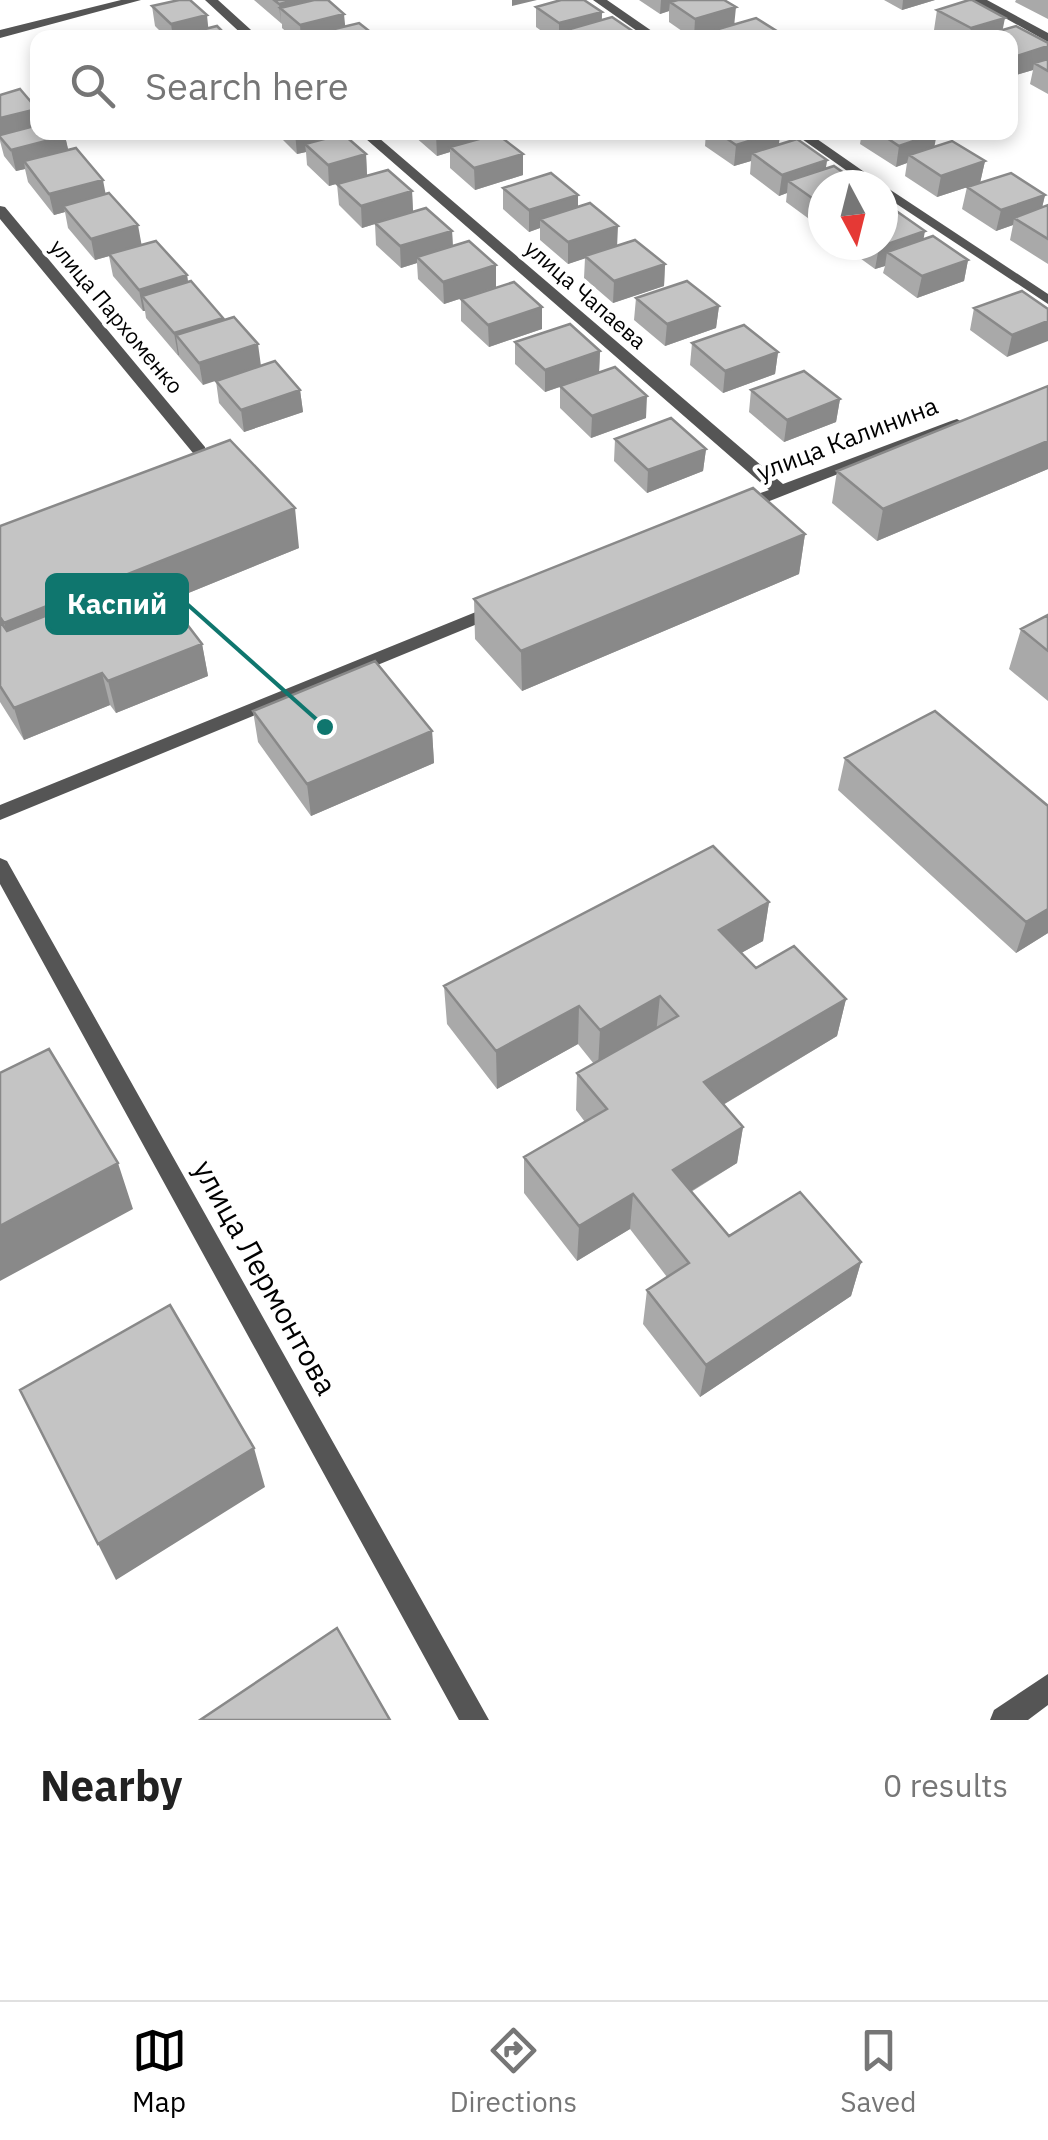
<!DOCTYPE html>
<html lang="en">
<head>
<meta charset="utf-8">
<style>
  :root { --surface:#fff; --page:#f2f2f2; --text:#222; --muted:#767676; --line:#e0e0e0; --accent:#000 }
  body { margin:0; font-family:"IBM Plex Sans",sans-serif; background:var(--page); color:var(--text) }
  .compass { position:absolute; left:808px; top:170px; width:90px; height:90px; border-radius:50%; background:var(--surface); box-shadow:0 5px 15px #0003; rotate:173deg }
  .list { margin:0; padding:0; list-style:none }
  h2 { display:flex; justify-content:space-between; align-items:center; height:130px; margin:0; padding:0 40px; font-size:42px }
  h2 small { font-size:32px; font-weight:400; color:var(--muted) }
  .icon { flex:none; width:55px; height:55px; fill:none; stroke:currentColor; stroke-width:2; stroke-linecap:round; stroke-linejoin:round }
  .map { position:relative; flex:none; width:1048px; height:1720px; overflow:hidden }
  .search { position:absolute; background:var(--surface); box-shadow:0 5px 15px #0003; left:30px; right:30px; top:30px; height:110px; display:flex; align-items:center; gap:25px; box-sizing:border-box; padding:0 35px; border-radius:20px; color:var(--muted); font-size:38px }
  .sheet { height:280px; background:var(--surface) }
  nav { display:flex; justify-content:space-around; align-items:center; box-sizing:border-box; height:140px; border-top:2px solid var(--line); background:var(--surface); font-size:28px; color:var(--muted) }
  nav a { display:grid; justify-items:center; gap:5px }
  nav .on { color:var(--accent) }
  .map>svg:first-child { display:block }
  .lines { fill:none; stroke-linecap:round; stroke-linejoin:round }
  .street { fill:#555; fill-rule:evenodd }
  .wall { fill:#a9a9a9 }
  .shaded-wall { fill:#898989 }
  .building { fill:#c4c4c4; stroke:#898989; stroke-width:2.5 }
  .labels { text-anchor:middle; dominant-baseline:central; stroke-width:8; stroke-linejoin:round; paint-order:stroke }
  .far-street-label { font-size:22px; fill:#000; stroke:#fff }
  .street-label { font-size:25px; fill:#000; stroke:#fff }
  .near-street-label { font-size:30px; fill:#000; stroke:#fff }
  .leader { fill:none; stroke:#0f766e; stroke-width:4 }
  .callout-dot { fill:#0f766e; stroke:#fff; stroke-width:4 }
  .callout { fill:#0f766e; stroke:#0f766e; stroke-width:4 }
  .callout-label { font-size:28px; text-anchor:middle; font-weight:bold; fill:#fff }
</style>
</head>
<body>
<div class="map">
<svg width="1048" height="1720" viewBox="0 0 1048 1720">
  <rect width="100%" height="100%" fill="#fff"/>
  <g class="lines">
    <path class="street" d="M 121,0 L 141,0 L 0,38 L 0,30 Z
      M 205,0 L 218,0 L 260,38 L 246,38 Z
      M 593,0 L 607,0 L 662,38 L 647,38 Z
      M 973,0 L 987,0 L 1048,33 L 1048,42 Z
      M 358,132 L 372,132 L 783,484 L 951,421 L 957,419 L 965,424 L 747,510 L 735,510 L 735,502 L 769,490 Z
      M 792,132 L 807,132 L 883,185 L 867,185 Z
      M 883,185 L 1048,294 L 1048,304 L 883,195 Z
      M 0,206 L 5,207 L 205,447 L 205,453 L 193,453 L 0,219 Z
      M 498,603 L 504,605 L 507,609 L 504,613 L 0,820 L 0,805 Z
      M 0,858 L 7,861 L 489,1720 L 459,1720 L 0,884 Z
      M 1048,1674 L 1048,1705 L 1028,1720 L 990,1720 L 994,1710 Z"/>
  </g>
  <path class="wall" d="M 254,0 L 329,0 L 345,26 L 378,38 L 293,38 L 282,28 L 282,24 Z
    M 639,0 L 724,0 L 735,24 L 783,35 L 782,38 L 714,38 L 715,33 L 692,38 L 669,22 L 669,11 L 660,14 Z
    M 884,0 L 935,0 L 902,10 Z
    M 1016,0 L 1048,0 L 1048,19 L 1015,2 Z
    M 152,6 L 208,28 L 167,38 L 155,26 Z
    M 536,7 L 602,12 L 602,20 L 637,34 L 637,38 L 551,38 L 536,27 Z
    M 937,10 L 1048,43 L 1048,94 L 1030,84 L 1033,70 L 1013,76 L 1010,75 L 1010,38 L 948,38 L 934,30 Z
    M 0,95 L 38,132 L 65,136 L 68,150 L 105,194 L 142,245 L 187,275 L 188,282 L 223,318 L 203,385 L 146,318 L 145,311 L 143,311 L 113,276 L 109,256 L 95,260 L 68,228 L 65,212 L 54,215 L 28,182 L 25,169 L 16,171 L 4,156 L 0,141 Z
    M 275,132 L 330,132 L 330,137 L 366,154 L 367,175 L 329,186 L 307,165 L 306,152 L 297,154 Z
    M 413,132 L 484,132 L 484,138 L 523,175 L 475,190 L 450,168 L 450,152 L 437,156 L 414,136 Z
    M 706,132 L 780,132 L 779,145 L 827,160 L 823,185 L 823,222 L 816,224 L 786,202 L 787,193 L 779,196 L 750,174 L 751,161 L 734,166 L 705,146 Z
    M 862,132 L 936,132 L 934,146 L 985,161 L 980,183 L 937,197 L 905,176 L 907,163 L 896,167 L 860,144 Z
    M 337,184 L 412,191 L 413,212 L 452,231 L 453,246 L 496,287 L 444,304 L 418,279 L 417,263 L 401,268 L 376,245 L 375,224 L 362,228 L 339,205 Z
    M 967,187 L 1045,195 L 1042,208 L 1048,205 L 1048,264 L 1010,240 L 1013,225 L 996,231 L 962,209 Z
    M 503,188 L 578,207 L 617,246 L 665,264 L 664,286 L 613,303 L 584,278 L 585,258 L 568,264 L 540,240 L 540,228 L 529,232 L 503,209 Z
    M 924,239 L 968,260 L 964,281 L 917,298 L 883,273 L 885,266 L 875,269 L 842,245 L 883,245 Z
    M 636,298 L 719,306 L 716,328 L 665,346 L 634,320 Z
    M 461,299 L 542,329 L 489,347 L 461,321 Z
    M 974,308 L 1048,309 L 1007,357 L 970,330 Z
    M 515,342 L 600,351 L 599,373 L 646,418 L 591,438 L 560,408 L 560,387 L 545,392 L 515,364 Z
    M 692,343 L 778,352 L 775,374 L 723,393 L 690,365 Z
    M 216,381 L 300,390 L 303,412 L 244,432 L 219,403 Z
    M 1048,386 L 1048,469 L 877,541 L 832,503 L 837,471 Z
    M 751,390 L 840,399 L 836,422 L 784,442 L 749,412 Z
    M 615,439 L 706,449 L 703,471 L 647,493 L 614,461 Z
    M 0,526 L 299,548 L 169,601 L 202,644 L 208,676 L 116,713 L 110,705 L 24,740 L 0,702 Z
    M 805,534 L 799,574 L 522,691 L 475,639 L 474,599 Z
    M 1048,615 L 1048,701 L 1009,669 L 1021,629 Z
    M 253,711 L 432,731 L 434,763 L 311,816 L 258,742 Z
    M 845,758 L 1048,933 L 1016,953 L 838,790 Z
    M 769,902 L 763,941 L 741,953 L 756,968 L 846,999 L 837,1036 L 723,1105 L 743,1127 L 737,1163 L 691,1192 L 729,1236 L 861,1262 L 851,1296 L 700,1397 L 643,1324 L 647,1290 L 667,1277 L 630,1229 L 577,1261 L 524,1193 L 524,1157 L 585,1122 L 576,1110 L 577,1073 L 594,1064 L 578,1044 L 497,1089 L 447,1024 L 444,986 Z"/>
  <path class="shaded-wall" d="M 297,0 L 329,0 L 330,12 L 280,8 L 281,24 L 279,4 Z
    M 512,0 L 537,0 L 512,6 Z
    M 661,0 L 700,0 L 670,2 L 669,11 L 660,14 Z
    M 903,0 L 935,0 L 902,10 Z
    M 736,7 L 734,27 L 715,30 L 715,33 L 694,38 L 695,19 Z
    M 602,12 L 601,32 L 570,29 L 570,38 L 559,38 L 559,23 Z
    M 344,14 L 346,34 L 314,34 L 314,38 L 301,38 L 300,25 Z
    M 207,15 L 209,35 L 173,38 L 171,24 Z
    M 1005,18 L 1001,38 L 982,36 L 969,38 L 971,28 Z
    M 1048,46 L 1048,60 L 1034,63 L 1033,70 L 1013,76 L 1017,56 Z
    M 37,109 L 38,130 L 0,137 L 0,118 Z
    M 299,132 L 330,132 L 331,145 L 305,144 L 306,152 L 297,154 L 295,133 Z
    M 445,132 L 484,132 L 484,142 L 450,147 L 450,152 L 437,156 L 436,135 Z
    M 778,132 L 780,132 L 778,152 L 752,153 L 751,161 L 734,166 L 736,145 Z
    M 937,133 L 933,154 L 909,155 L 907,163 L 896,167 L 899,146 Z
    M 65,136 L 70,157 L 24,161 L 25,169 L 16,171 L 11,150 Z
    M 366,154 L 367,175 L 329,186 L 328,165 Z
    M 523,154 L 523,175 L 475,190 L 474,168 Z
    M 827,160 L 824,181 L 788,181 L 787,193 L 779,196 L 782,175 Z
    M 985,161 L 980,183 L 937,197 L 941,176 Z
    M 103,180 L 107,201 L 63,206 L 65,212 L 54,215 L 49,194 Z
    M 412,191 L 413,212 L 362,228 L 361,206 Z
    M 578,195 L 578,216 L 540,219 L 540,228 L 529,232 L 529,210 Z
    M 1045,195 L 1040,216 L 1014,218 L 1013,225 L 996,231 L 1001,210 Z
    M 823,202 L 823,222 L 816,224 L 819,203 Z
    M 138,225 L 142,247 L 95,260 L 91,239 Z
    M 618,226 L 617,248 L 568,264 L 568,242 Z
    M 452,231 L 453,252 L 417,257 L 417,263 L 401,268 L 400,246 Z
    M 925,231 L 921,253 L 887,252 L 885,266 L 875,269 L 879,247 Z
    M 968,260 L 964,281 L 917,298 L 922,276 Z
    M 665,264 L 664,286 L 613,303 L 614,281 Z
    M 496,265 L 496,287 L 444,304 L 443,282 Z
    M 187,275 L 190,297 L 142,296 L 145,311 L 143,311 L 139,290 Z
    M 719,306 L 716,328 L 665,346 L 667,324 Z
    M 542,307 L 542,329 L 489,347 L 488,325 Z
    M 223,318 L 226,340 L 176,335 L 179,355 L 178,355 L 174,333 Z
    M 1048,321 L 1048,341 L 1007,357 L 1012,335 Z
    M 258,344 L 261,366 L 203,385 L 199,363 Z
    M 600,351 L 599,373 L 545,392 L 545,370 Z
    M 778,352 L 775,374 L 723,393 L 725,371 Z
    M 300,390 L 303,412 L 244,432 L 241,410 Z
    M 647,396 L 646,418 L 591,438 L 592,416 Z
    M 840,399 L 836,422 L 784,442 L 787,420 Z
    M 1048,441 L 1048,469 L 877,541 L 883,509 Z
    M 706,449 L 703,471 L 647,493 L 648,470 Z
    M 295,508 L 299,548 L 16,663 L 4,623 Z
    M 805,534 L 799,574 L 522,691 L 521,651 Z
    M 202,644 L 208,676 L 116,713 L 108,681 Z
    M 102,673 L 110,705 L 24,740 L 14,708 Z
    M 432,731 L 434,763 L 311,816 L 307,784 Z
    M 769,902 L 763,941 L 714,968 L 719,930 Z
    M 1048,909 L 1048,933 L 1016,953 L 1026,922 Z
    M 660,996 L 656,1034 L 598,1068 L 600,1030 Z
    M 846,999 L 837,1036 L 699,1119 L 704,1082 Z
    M 579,1006 L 578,1044 L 497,1089 L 496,1051 Z
    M 743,1127 L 737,1163 L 668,1205 L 673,1170 Z
    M 118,1163 L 133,1209 L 0,1281 L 0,1226 Z
    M 633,1194 L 630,1229 L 577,1261 L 579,1226 Z
    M 861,1262 L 851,1296 L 700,1397 L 706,1365 Z
    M 254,1448 L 265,1487 L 116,1580 L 98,1544 Z"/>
  <path class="building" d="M 179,0 L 190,0 L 207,15 L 171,24 L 152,6 Z
    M 274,0 L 297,0 L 279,4 Z
    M 314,0 L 328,0 L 344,14 L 300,25 L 280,8 Z
    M 561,0 L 584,0 L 602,12 L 559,23 L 536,7 Z
    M 678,0 L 724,0 L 736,7 L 695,19 L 670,2 Z
    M 969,0 L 972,0 L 1005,18 L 971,28 L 937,10 Z
    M 612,17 L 637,34 L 625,38 L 582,38 L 570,29 Z
    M 756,18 L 783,35 L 774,38 L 727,38 L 715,30 Z
    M 359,23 L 378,38 L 318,38 L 314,34 Z
    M 217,26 L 229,38 L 169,38 Z
    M 1016,26 L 1048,43 L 1048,46 L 1017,56 L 1010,52 L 1010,38 L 982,36 Z
    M 1048,59 L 1048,71 L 1034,63 Z
    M 20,89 L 37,109 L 0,118 L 0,95 Z
    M 38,125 L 38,132 L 62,132 L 65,136 L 11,150 L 0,137 L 0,135 Z
    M 717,132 L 778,132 L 736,145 Z
    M 878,132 L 936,132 L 937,133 L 899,146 Z
    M 343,134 L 366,154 L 328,165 L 305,144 Z
    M 497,134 L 523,154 L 474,168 L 450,147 Z
    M 797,139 L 827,160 L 782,175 L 752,153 Z
    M 952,141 L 985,161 L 941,176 L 909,155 Z
    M 76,148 L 103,180 L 49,194 L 24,161 Z
    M 834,166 L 861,185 L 823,185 L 823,202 L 819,203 L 788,181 Z
    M 388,170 L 412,191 L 361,206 L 337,184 Z
    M 551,173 L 578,195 L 529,210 L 503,188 Z
    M 1011,173 L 1045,195 L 1001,210 L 967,187 Z
    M 109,193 L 138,225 L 91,239 L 63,206 Z
    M 590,203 L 618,226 L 568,242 L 540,219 Z
    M 1048,205 L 1048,239 L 1014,218 Z
    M 426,208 L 452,231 L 400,246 L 375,223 Z
    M 892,208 L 925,231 L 879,247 L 876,245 L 883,245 L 883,211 Z
    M 933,236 L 968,260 L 922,276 L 887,252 Z
    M 635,240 L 665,264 L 614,281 L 585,256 Z
    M 156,241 L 187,275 L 139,290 L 109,254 Z
    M 469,241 L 496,265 L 443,282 L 417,257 Z
    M 191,281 L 223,318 L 174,333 L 142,296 Z
    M 687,281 L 719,306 L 667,324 L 636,298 Z
    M 514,282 L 542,307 L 488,325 L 461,299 Z
    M 1022,291 L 1048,309 L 1048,321 L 1012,335 L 974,308 Z
    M 234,317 L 258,344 L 199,363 L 176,335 Z
    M 570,324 L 600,351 L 545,370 L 515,342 Z
    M 744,325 L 778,352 L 725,371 L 692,343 Z
    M 275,361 L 300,390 L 241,410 L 216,381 Z
    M 615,367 L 647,396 L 592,416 L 560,386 Z
    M 804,371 L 840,399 L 787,420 L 751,390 Z
    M 1048,386 L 1048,441 L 883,509 L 837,471 Z
    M 671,418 L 706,449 L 648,470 L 615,439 Z
    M 230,440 L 295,508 L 4,623 L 0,617 L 0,526 Z
    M 753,488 L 805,534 L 521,651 L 474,599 Z
    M 157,585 L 202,644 L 108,681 L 102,673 L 14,708 L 0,686 L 0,621 L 7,631 L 78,603 L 86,613 Z
    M 1048,615 L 1048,651 L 1021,629 Z
    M 375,661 L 432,731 L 307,784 L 253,711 Z
    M 935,711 L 1048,806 L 1048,909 L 1026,922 L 845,758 Z
    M 713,846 L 769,902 L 719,930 L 756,968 L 794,946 L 846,999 L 704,1082 L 743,1127 L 673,1170 L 729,1236 L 800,1192 L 861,1262 L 706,1365 L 647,1290 L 689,1263 L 633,1194 L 579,1226 L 524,1157 L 607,1109 L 577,1073 L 678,1016 L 660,996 L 600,1030 L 579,1006 L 496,1051 L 444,986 Z
    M 49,1049 L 118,1163 L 0,1226 L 0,1073 Z
    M 170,1305 L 254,1448 L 98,1544 L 20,1390 Z
    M 337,1628 L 390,1720 L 200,1720 Z"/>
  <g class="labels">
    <g class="far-street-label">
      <text transform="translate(586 294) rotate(41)">улица Чапаева</text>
      <text transform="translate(117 316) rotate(50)">улица Пархоменко</text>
    </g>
    <g class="street-label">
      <text transform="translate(847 438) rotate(-21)">улица Калинина</text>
    </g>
    <g class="near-street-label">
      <text transform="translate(266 1277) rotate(61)">улица Лермонтова</text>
    </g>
  </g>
  <path class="leader" d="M325 727L187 604"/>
  <circle class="callout-dot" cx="325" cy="727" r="10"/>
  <rect class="callout" x="47" y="575" width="140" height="58" rx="10"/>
  <g class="callout-label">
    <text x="117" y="614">Каспий</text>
  </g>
</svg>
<svg class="compass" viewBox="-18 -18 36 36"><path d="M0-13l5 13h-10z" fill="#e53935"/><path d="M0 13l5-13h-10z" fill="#767676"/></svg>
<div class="search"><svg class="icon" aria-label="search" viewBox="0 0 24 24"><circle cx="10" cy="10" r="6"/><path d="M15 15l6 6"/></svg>Search here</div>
</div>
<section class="sheet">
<h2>Nearby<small>0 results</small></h2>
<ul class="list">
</ul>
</section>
<nav>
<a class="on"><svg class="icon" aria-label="map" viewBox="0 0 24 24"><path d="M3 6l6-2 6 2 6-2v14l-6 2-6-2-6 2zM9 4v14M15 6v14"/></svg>Map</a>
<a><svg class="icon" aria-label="directions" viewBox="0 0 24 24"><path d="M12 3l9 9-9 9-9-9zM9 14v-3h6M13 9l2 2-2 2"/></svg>Directions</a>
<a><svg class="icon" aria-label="saved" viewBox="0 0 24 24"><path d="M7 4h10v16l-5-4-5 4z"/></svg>Saved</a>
</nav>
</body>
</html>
